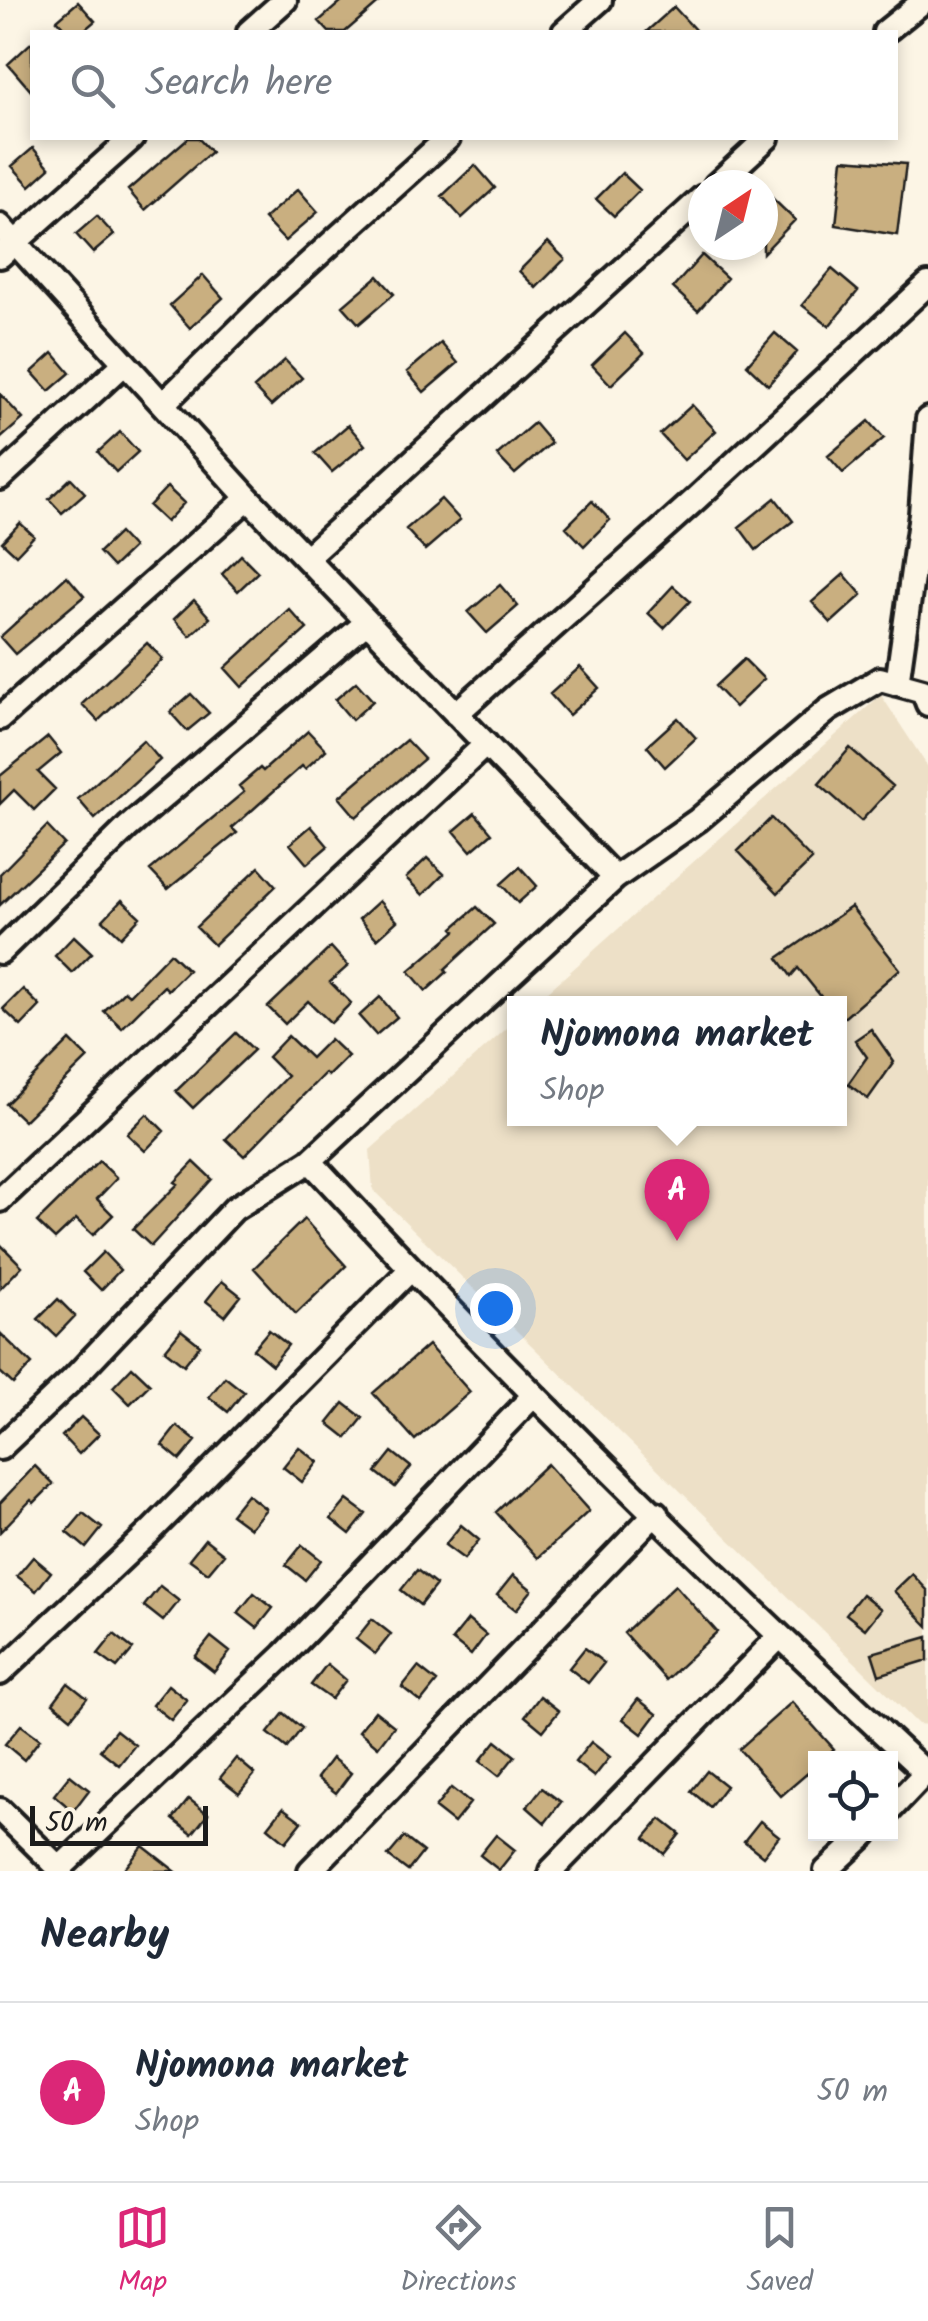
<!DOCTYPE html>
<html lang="en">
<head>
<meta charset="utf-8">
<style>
  :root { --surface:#fff; --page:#f2f2f3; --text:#1f2937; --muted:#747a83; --line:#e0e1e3; --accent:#db2777 }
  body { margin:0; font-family:Kalam,sans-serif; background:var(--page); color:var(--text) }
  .controls { position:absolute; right:30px; bottom:30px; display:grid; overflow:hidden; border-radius:0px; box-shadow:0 5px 15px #0003 }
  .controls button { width:90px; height:90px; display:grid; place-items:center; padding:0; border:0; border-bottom:2px solid var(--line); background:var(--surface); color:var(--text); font:50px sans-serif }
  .compass { position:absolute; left:688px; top:170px; width:90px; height:90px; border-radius:50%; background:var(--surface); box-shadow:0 5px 15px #0003; rotate:35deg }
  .scale { position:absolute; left:30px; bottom:25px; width:178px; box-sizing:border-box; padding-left:10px; border:5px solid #1c1c1c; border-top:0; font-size:28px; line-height:35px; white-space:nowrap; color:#1c1c1c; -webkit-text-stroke:8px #fcf5e5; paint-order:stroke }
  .you { position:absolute; left:495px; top:1308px; width:35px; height:35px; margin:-25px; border:8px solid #fff; border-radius:50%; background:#1a73e8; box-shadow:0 0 0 15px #1a73e833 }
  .badge { display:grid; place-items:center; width:65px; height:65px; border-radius:50%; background:var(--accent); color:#fff; font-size:32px; font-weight:700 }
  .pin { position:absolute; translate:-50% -82px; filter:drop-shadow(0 2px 5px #0008) }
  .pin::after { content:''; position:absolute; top:52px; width:35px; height:30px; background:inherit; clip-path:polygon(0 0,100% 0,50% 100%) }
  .popup { position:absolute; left:507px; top:996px; width:340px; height:130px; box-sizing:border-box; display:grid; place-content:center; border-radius:0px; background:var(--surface); filter:drop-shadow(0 2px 8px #0005); font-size:32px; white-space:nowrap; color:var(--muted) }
  .popup b { font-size:38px; color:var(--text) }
  .popup::after { content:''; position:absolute; left:50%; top:100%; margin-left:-20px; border:20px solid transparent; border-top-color:var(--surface) }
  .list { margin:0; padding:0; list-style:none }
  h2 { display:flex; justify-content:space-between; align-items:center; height:130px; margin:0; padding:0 40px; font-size:42px }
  h2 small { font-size:32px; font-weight:400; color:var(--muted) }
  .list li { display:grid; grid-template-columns:65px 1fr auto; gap:30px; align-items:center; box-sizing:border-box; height:180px; padding:0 40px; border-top:2px solid var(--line) }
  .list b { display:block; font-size:38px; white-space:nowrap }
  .list p { margin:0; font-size:32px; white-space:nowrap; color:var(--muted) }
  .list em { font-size:32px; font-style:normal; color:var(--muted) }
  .icon { flex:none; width:55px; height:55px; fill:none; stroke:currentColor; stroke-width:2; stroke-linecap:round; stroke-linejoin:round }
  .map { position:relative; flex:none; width:928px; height:1871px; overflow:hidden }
  .search { position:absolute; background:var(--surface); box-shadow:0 5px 15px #0003; left:30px; right:30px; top:30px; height:110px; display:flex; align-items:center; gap:25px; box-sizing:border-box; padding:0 35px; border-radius:0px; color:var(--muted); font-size:38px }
  .sheet { height:310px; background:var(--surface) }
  nav { display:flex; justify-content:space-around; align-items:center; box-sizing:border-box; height:140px; border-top:2px solid var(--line); background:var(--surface); font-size:28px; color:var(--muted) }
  nav a { display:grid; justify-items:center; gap:5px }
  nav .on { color:var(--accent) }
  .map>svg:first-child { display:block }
  .built { fill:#ede0c7 }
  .building { fill:#c9af80; stroke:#1c1c1c; stroke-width:2.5 }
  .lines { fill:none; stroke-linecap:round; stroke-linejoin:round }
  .minor-casing { stroke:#1c1c1c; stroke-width:30 }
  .minor { stroke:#fcf5e5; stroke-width:22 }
</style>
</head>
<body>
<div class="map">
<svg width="928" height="1871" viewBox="0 0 928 1871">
  <rect width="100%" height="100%" fill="#fcf5e5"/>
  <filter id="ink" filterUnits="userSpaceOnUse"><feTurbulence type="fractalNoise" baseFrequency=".01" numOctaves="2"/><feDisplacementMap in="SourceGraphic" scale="20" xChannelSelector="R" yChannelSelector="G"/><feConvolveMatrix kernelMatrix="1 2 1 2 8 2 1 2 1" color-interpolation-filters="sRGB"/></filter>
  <g filter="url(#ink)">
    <path class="built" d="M 881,695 L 928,767 L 928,1725 L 918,1724 L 373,1190 L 370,1150 L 514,1022 L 514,1118 L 840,1118 L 840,1004 L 535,1003 Z"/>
    <path class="building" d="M 343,0 L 382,0 L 345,32 L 329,32 L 319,21 Z
      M 78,2 L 95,21 L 82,32 L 68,32 L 57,20 Z
      M 674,7 L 697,32 L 646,32 Z
      M 32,42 L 32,92 L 8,64 Z
      M 188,138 L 198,138 L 211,152 L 145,210 L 128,190 Z
      M 33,148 L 50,168 L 30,186 L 12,166 Z
      M 843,159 L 906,164 L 897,235 L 836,225 Z
      M 475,165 L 495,188 L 462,218 L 442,196 Z
      M 622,173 L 640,190 L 614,216 L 596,199 Z
      M 298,189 L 318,212 L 285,241 L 264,219 Z
      M 772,198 L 795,220 L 763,253 L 763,207 Z
      M 97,216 L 114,235 L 93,253 L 76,234 Z
      M 548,242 L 565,259 L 536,288 L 519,271 Z
      M 702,255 L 727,278 L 698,311 L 673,288 Z
      M 832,269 L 858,291 L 829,326 L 802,305 Z
      M 203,275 L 223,298 L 190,328 L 170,305 Z
      M 378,276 L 394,294 L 359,324 L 343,306 Z
      M 625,333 L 644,353 L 611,385 L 592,365 Z
      M 775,333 L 797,352 L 768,385 L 747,365 Z
      M 441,343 L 458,363 L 424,392 L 407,372 Z
      M 53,353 L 70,373 L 49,391 L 32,372 Z
      M 285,360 L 302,378 L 271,406 L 254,388 Z
      M 0,394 L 23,419 L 0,439 Z
      M 692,405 L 716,431 L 684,460 L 660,434 Z
      M 869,421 L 884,438 L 843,473 L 828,456 Z
      M 534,423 L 551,443 L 515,474 L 497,455 Z
      M 348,425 L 365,445 L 332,472 L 315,453 Z
      M 120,432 L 138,452 L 116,472 L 98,452 Z
      M 71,478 L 85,493 L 62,513 L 49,499 Z
      M 167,487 L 184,503 L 166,522 L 149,506 Z
      M 775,498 L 793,521 L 756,550 L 739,527 Z
      M 441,499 L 460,520 L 425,550 L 406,529 Z
      M 592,501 L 610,520 L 584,546 L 566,527 Z
      M 20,523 L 34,536 L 16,555 L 2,542 Z
      M 119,533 L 133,548 L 113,567 L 99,552 Z
      M 241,555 L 258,572 L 238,591 L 222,574 Z
      M 844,574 L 862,595 L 831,623 L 812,602 Z
      M 67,576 L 84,596 L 15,654 L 0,637 Z
      M 500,585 L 518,606 L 487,633 L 468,612 Z
      M 673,586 L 690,601 L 664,628 L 648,613 Z
      M 194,600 L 210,618 L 190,636 L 174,619 Z
      M 289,609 L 307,629 L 242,687 L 225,668 Z
      M 147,643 L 163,659 L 98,721 L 82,704 Z
      M 744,659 L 764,679 L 735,707 L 715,686 Z
      M 580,667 L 599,688 L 569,715 L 550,694 Z
      M 356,682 L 373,701 L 352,720 L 335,700 Z
      M 191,694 L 209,713 L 187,731 L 170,712 Z
      M 678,718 L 696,738 L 665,767 L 647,746 Z
      M 308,731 L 326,750 L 305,769 L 302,766 L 232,828 L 237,833 L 168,889 L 150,870 L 244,792 L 239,786 L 260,768 L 263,771 Z
      M 48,737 L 61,753 L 38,772 L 55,789 L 34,810 L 14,790 L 0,804 L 0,776 Z
      M 143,740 L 160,760 L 95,819 L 78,799 Z
      M 406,740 L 424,759 L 356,817 L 339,797 Z
      M 850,748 L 893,786 L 861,821 L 819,784 Z
      M 475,813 L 492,833 L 471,851 L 454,831 Z
      M 771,818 L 812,860 L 778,893 L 738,851 Z
      M 47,826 L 64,844 L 0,905 L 0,874 Z
      M 311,826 L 328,846 L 307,864 L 290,844 Z
      M 427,858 L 444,874 L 423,895 L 406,878 Z
      M 259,867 L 276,886 L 214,945 L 196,927 Z
      M 520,867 L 537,886 L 518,903 L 501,884 Z
      M 122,900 L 140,917 L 121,937 L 103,920 Z
      M 379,901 L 397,921 L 377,939 L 359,919 Z
      M 477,907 L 494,924 L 445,969 L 447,972 L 426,991 L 409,971 L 456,931 L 453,928 Z
      M 851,907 L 900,969 L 845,1017 L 840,1017 L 840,1004 L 827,1004 L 798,968 L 791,976 L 778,958 Z
      M 74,936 L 92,953 L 72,973 L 55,956 Z
      M 331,947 L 348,966 L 330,982 L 351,1003 L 331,1023 L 308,1001 L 285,1024 L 268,1007 Z
      M 170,953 L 188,970 L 168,990 L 164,986 L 122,1028 L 104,1011 L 124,991 L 129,995 Z
      M 23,989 L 40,1006 L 21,1026 L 3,1009 Z
      M 380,997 L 397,1017 L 376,1035 L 359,1016 Z
      M 871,1029 L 894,1062 L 868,1099 L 848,1084 L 867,1057 L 855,1040 Z
      M 236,1033 L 254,1050 L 193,1108 L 176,1091 Z
      M 288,1036 L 311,1058 L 330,1039 L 348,1056 L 328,1076 L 325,1073 L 244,1156 L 226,1139 L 287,1076 L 268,1057 Z
      M 70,1040 L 88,1058 L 24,1121 L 6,1104 Z
      M 147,1114 L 164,1131 L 145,1151 L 127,1134 Z
      M 99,1161 L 117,1178 L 97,1199 L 113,1215 L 93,1235 L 76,1219 L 55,1239 L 37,1222 Z
      M 194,1162 L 212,1179 L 151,1246 L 133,1229 L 178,1184 L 175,1182 Z
      M 304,1219 L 346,1266 L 296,1314 L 254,1268 Z
      M 0,1244 L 22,1266 L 0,1289 Z
      M 103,1252 L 120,1270 L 101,1290 L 83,1272 Z
      M 222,1281 L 241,1296 L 225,1316 L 206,1301 Z
      M 58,1299 L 75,1316 L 56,1336 L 38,1319 Z
      M 181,1330 L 200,1345 L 184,1365 L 165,1350 Z
      M 269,1330 L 288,1345 L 272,1365 L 253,1349 Z
      M 0,1333 L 32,1364 L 13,1384 L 0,1372 Z
      M 428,1345 L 470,1392 L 415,1440 L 373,1393 Z
      M 132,1367 L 150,1384 L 130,1404 L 113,1387 Z
      M 225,1377 L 244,1392 L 228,1412 L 209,1397 Z
      M 344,1403 L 363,1418 L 347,1438 L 328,1423 Z
      M 81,1417 L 99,1434 L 79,1454 L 62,1436 Z
      M 177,1426 L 196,1441 L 180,1460 L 162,1445 Z
      M 299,1447 L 318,1462 L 302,1482 L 283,1467 Z
      M 392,1452 L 411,1467 L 395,1487 L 376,1472 Z
      M 547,1464 L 589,1511 L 538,1558 L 496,1512 Z
      M 35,1466 L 53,1484 L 34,1503 L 31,1500 L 0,1532 L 0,1503 Z
      M 247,1494 L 266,1509 L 250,1528 L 231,1514 Z
      M 347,1500 L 366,1514 L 350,1534 L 331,1519 Z
      M 83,1513 L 102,1528 L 86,1548 L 67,1532 Z
      M 461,1525 L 479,1540 L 464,1559 L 445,1545 Z
      M 205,1539 L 224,1554 L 208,1573 L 189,1559 Z
      M 302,1545 L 321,1560 L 305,1580 L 286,1565 Z
      M 33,1557 L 51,1572 L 36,1591 L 17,1576 Z
      M 417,1570 L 436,1585 L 420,1605 L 401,1590 Z
      M 912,1574 L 928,1591 L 928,1626 L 894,1591 Z
      M 513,1575 L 532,1590 L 516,1610 L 497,1595 Z
      M 675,1585 L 717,1632 L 666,1680 L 624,1633 Z
      M 160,1586 L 179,1601 L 163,1621 L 144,1606 Z
      M 254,1593 L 273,1608 L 257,1628 L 238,1613 Z
      M 862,1594 L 881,1609 L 865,1629 L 846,1614 Z
      M 372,1619 L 391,1634 L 375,1654 L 356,1639 Z
      M 468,1620 L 486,1635 L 471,1655 L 452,1640 Z
      M 114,1634 L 133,1649 L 117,1668 L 98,1654 Z
      M 211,1637 L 230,1652 L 214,1672 L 195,1657 Z
      M 928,1637 L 928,1660 L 879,1675 L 872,1653 Z
      M 585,1648 L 604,1663 L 588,1683 L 569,1668 Z
      M 327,1664 L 346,1680 L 331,1699 L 311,1685 Z
      M 418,1667 L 437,1682 L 421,1702 L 402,1687 Z
      M 68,1683 L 87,1698 L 71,1718 L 53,1703 Z
      M 168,1685 L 187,1700 L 171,1720 L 152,1705 Z
      M 540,1696 L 559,1711 L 543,1731 L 525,1716 Z
      M 638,1699 L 657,1714 L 642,1734 L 623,1719 Z
      M 792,1702 L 834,1749 L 824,1758 L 816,1758 L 816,1766 L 781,1796 L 739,1749 Z
      M 375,1711 L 394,1726 L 378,1747 L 359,1731 Z
      M 284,1713 L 302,1728 L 287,1748 L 268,1733 Z
      M 21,1725 L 40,1739 L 24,1760 L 5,1744 Z
      M 116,1730 L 135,1745 L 119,1765 L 100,1750 Z
      M 496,1741 L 515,1756 L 499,1776 L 480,1761 Z
      M 591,1742 L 610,1757 L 594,1777 L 575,1762 Z
      M 236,1758 L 255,1774 L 239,1793 L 220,1778 Z
      M 332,1758 L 351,1773 L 336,1793 L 317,1778 Z
      M 707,1771 L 726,1786 L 710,1807 L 691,1791 Z
      M 70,1775 L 89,1790 L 73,1811 L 54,1795 Z
      M 451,1788 L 470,1803 L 454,1823 L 435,1808 Z
      M 542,1788 L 561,1802 L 545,1823 L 527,1807 Z
      M 189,1799 L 208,1814 L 192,1834 L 173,1819 Z
      M 283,1808 L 302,1822 L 286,1842 L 268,1827 Z
      M 661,1819 L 680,1834 L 664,1854 L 645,1838 Z
      M 760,1821 L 779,1836 L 763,1856 L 744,1841 Z
      M 496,1835 L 515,1850 L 499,1870 L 480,1855 Z
      M 404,1837 L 423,1852 L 408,1871 L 388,1856 Z
      M 143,1846 L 175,1871 L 123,1871 Z"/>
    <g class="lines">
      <g class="minor-casing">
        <path id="minor" d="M 249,32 L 285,0
          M 564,32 L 600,0
          M 885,32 L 925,0
          M 716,185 L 767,138
          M 0,226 L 248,498 L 615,878
          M 0,256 L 132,138
          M 163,404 L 277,292 L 448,138
          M 0,478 L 125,363
          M 306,558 L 703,197
          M 897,684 L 921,514 L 928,419
          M 456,714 L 697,498 L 928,284
          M 0,718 L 248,498
          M 0,952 L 128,827 L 367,622
          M 310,1161 C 506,1373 713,1576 925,1772
          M 0,1200 L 486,744
          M 0,1448 L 71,1381 L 234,1209 L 310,1161 L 615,878 L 698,820 L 828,710 L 880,679 L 923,691 L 928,704
          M 0,1673 L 150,1532 L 410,1270
          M 0,1810 L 62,1871
          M 890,1810 L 928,1770
          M 59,1869 L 284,1655 L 534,1395
          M 310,1871 L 656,1513
          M 551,1871 L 779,1637
          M 826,1871 L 866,1834"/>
      </g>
      <use href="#minor" class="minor"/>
    </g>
  </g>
</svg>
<div class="controls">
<button><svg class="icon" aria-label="locate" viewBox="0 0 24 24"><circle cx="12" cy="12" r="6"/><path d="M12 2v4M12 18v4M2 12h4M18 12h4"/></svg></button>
</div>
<svg class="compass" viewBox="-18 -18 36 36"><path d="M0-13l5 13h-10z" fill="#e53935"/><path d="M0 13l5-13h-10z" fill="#747a83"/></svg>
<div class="scale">50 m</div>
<div class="you"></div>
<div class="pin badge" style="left:677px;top:1241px">A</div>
<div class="popup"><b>Njomona market</b>Shop</div>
<div class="search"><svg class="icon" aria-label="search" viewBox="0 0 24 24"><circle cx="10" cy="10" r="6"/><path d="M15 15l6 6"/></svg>Search here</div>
</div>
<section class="sheet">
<h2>Nearby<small></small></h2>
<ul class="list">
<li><span class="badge">A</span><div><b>Njomona market</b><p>Shop</p></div><em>50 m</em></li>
</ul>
</section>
<nav>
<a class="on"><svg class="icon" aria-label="map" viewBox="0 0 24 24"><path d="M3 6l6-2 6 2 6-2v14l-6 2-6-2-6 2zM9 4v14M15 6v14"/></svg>Map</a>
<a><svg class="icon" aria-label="directions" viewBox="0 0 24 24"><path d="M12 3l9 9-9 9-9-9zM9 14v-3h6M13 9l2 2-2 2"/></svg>Directions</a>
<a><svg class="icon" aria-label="saved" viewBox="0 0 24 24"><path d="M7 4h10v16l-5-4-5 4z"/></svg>Saved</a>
</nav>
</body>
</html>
